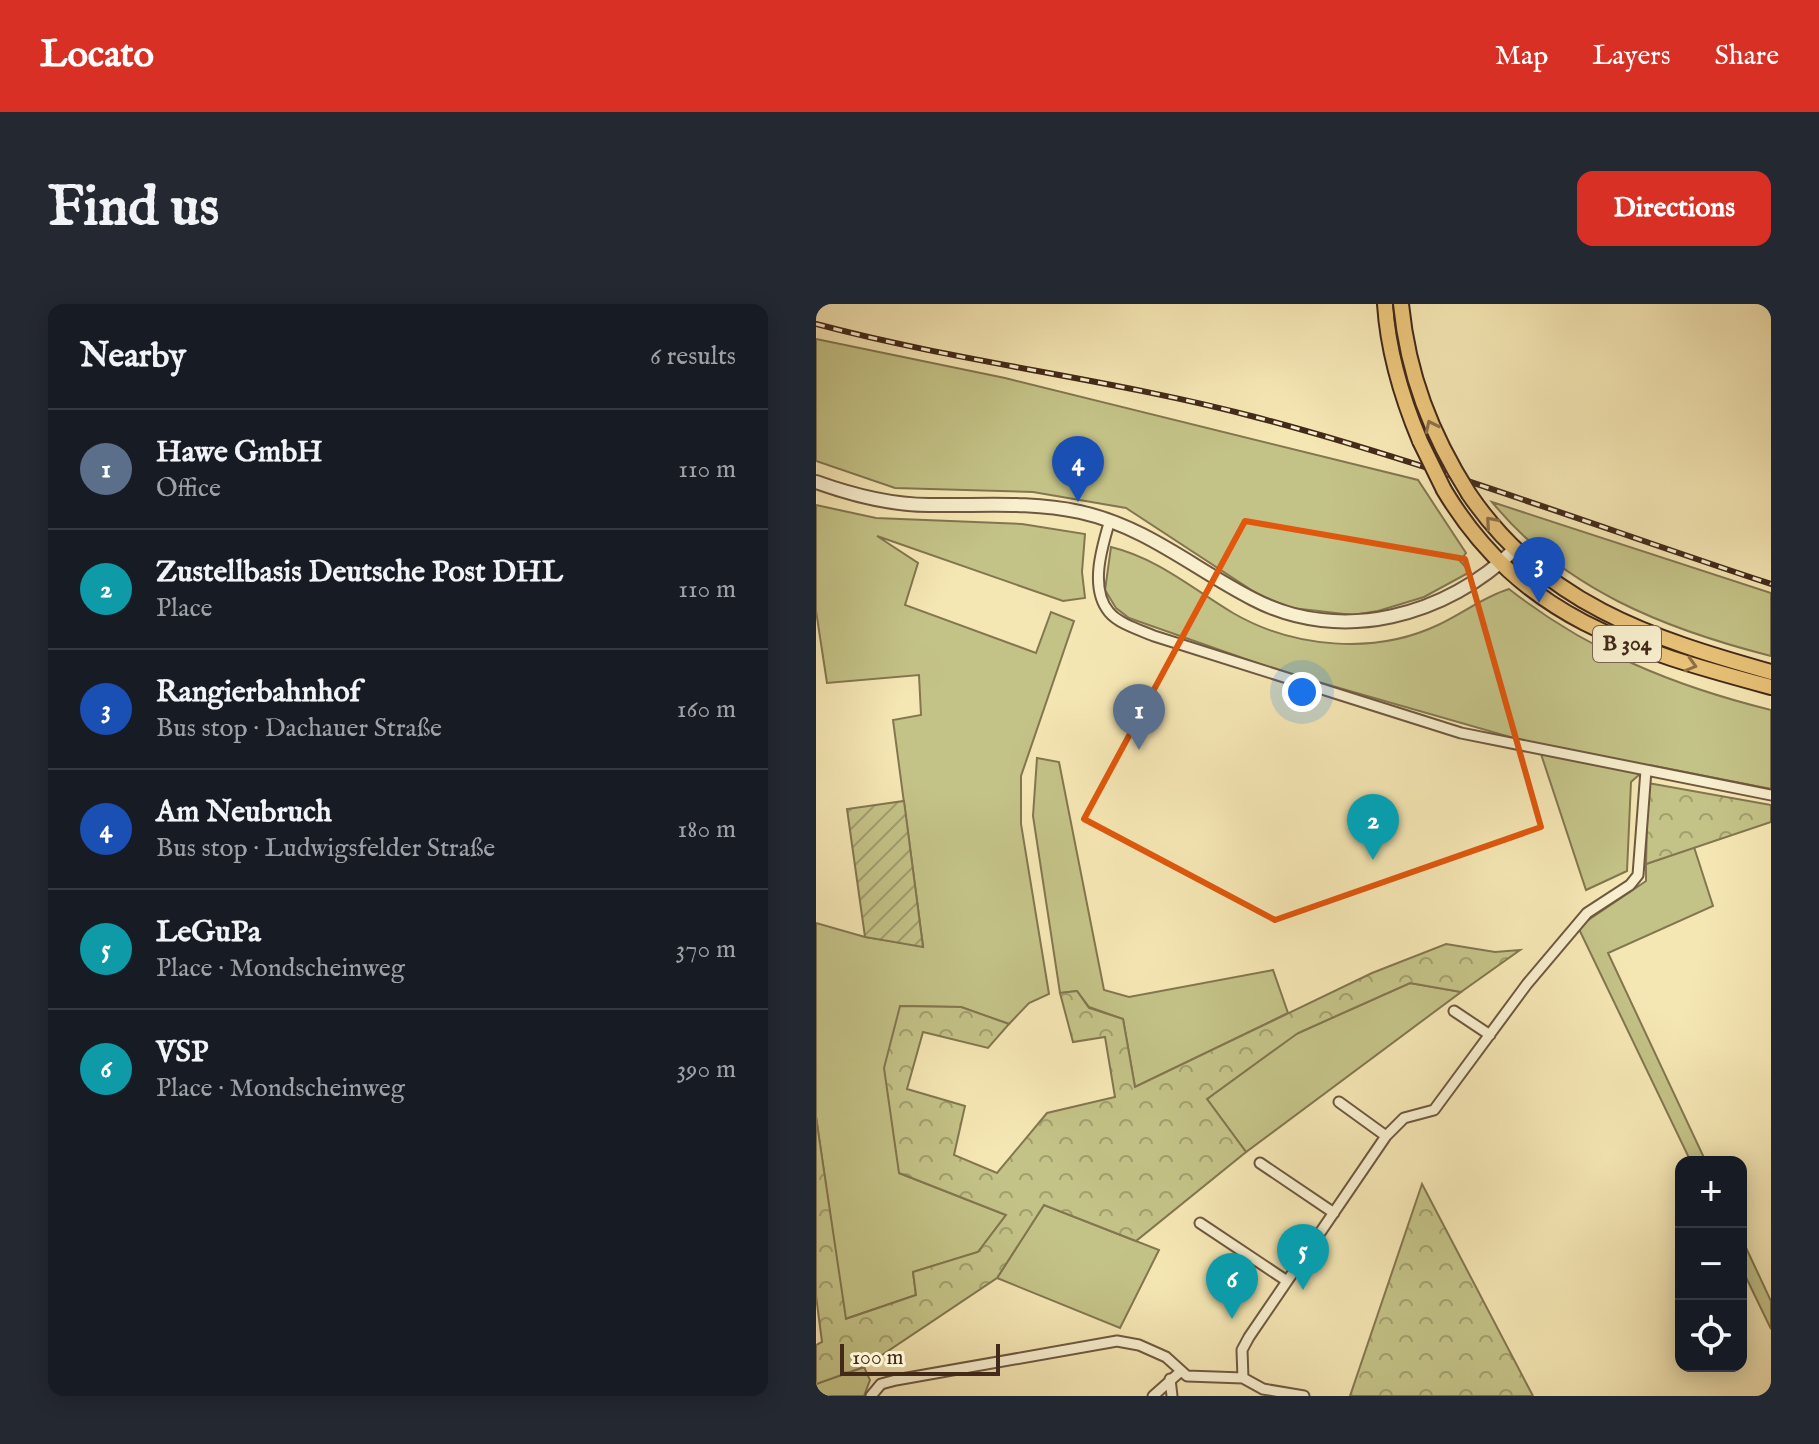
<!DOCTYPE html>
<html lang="en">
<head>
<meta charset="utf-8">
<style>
  :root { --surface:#171b24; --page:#242831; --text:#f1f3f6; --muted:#9ea1a6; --line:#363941; --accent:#d93025 }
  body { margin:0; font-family:"IM FELL English",serif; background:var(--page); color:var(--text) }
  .controls { position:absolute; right:24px; bottom:24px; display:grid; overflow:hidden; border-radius:16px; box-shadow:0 4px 20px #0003 }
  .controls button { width:72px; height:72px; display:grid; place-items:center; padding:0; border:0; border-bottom:2px solid var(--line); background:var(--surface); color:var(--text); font:40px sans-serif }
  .scale { position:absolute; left:24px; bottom:20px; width:160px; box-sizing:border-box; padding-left:8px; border:4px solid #422919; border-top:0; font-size:22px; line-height:28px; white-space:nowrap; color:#422919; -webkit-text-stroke:6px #f8efce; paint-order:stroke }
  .you { position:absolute; left:486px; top:388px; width:28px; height:28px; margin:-20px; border:6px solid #fff; border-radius:50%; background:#1a73e8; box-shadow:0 0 0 12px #1a73e833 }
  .badge { display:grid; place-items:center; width:52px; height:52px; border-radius:50%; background:var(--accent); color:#fff; font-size:26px; font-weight:700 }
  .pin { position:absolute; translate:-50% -66px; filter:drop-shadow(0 2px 4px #0008) }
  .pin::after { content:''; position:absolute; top:42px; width:28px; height:24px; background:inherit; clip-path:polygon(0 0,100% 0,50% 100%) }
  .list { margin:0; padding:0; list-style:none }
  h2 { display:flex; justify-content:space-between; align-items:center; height:104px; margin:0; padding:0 32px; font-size:34px }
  h2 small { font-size:26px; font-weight:400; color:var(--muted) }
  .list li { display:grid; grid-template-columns:52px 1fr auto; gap:24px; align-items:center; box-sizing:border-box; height:120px; padding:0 32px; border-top:2px solid var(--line) }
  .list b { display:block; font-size:30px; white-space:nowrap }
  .list p { margin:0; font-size:26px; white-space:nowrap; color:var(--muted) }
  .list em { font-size:26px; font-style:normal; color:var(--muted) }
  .icon { flex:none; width:44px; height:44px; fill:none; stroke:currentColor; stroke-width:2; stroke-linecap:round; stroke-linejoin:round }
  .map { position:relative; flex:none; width:955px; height:1092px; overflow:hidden; border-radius:16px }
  header { display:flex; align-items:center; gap:48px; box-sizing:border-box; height:112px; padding:0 40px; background:var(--accent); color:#fff }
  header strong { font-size:38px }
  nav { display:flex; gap:44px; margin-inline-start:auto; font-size:28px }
  .intro { display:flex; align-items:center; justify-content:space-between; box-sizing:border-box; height:192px; padding:0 48px }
  h1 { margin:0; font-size:56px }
  .button { padding:20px 36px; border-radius:16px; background:var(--accent); color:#fff; font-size:28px; font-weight:700 }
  main { display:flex; gap:48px; padding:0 48px }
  aside { flex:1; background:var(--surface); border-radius:16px; box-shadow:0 4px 20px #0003 }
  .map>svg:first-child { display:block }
  .grass { fill:#c4c387; stroke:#837650; stroke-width:2 }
  .forest { fill:url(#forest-crowns); stroke:#837650; stroke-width:2 }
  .garden { fill:url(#garden-furrows); stroke:#837650; stroke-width:2 }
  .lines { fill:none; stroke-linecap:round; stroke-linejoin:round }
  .minor-casing { stroke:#6f5840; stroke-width:13 }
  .tertiary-casing { stroke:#6f5840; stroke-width:16 }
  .primary-casing { stroke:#422919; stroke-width:18 }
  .minor { stroke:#f8efce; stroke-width:9 }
  .tertiary { stroke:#f8efce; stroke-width:12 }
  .primary { stroke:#eac47a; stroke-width:14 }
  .rail-casing { stroke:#422919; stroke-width:6 }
  .rail { stroke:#f8efce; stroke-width:3; stroke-dasharray:9; stroke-linecap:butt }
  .primary-bridge-casing { stroke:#422919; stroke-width:18; stroke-linecap:butt }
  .primary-bridge { stroke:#eac47a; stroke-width:14 }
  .oneway { stroke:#8e6f45 }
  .marked { fill:none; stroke:#e0570d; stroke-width:6; stroke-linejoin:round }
  .labels { text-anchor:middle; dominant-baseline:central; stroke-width:8; stroke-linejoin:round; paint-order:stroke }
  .shield { fill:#f8efce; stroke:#79644f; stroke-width:2 }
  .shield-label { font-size:22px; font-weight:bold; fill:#422919 }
</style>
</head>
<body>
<header>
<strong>Locato</strong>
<nav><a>Map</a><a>Layers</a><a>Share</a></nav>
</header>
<div class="intro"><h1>Find us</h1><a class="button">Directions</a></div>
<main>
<aside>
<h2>Nearby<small>6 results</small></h2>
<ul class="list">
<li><span class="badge" style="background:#5c6f8a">1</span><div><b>Hawe GmbH</b><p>Office</p></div><em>110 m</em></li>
<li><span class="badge" style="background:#0f9aa8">2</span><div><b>Zustellbasis Deutsche Post DHL</b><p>Place</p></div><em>110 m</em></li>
<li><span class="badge" style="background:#1a4fb4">3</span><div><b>Rangierbahnhof</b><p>Bus stop · Dachauer Straße</p></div><em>160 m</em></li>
<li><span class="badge" style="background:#1a4fb4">4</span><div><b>Am Neubruch</b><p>Bus stop · Ludwigsfelder Straße</p></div><em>180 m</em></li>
<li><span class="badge" style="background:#0f9aa8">5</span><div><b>LeGuPa</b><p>Place · Mondscheinweg</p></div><em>370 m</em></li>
<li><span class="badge" style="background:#0f9aa8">6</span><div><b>VSP</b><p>Place · Mondscheinweg</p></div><em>390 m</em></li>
</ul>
</aside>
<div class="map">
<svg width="955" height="1092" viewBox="0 0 955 1092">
  <defs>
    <pattern id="forest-crowns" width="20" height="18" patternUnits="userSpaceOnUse" patternTransform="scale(2)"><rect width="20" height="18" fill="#c4c387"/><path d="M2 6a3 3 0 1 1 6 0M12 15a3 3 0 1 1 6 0" fill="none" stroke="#a19e6e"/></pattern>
    <pattern id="garden-furrows" width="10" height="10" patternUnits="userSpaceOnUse" patternTransform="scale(2)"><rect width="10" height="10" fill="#c4c387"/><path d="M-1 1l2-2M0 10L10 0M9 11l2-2" fill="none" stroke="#a19e6e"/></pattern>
  </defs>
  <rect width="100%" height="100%" fill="#f5e7b4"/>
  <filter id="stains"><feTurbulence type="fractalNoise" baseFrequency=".0025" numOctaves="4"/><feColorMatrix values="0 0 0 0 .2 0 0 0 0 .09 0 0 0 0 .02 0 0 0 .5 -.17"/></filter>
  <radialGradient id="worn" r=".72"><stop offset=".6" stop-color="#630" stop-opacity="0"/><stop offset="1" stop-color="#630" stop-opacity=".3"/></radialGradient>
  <path class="grass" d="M 0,35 L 189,74 L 602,176 L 650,249 L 644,257 L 654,268 L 608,293 L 562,307 L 537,311 L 476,304 L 443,291 L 310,204 L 217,188 L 79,184 L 0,157 Z
    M 676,198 L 955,289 L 955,352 C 849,325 747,285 676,198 Z
    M 0,201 L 60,214 L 206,220 L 269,230 L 266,268 L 269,294 L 247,297 L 61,232 L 102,259 L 89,301 L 220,349 L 235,308 L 258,317 L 205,472 L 205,520 L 233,690 L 213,699 L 193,720 L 145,703 L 84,702 L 83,869 L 190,911 L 162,948 L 97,968 L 100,991 L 29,1015 L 0,813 L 0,619 L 49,633 L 107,642 L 77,416 L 105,411 L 103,371 L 11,379 L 0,307 Z
    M 295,243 C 341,254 377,285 417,309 C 477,344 559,351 622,321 C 646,310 667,293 693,285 C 772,347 858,382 955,406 L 955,485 L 834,461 L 815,478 L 811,567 L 770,586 L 722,441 L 464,367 L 313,314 L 300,304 L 289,286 Z
    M 221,454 L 243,458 L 288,686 L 313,693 L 457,666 L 472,709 L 319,783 L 307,715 L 273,703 L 261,687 L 244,689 L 217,512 Z
    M 878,543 L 897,602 L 792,649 L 890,858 L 875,858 L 762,623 L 830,577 L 830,560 Z
    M 594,679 L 645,688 L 430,848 L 391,795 L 478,731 Z
    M 228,901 L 343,946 L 304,1024 L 181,974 Z
    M 925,933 L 955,997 L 955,1025 L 925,963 Z
    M 48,1063 L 54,1076 L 48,1092 L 0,1092 L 0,1080 Z"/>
  <path class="forest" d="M 832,479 L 955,501 L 955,518 L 830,560 Z
    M 630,640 L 679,648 L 704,646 L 645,688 L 594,679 L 482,729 L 391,795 L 430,848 L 320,937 L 228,901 L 181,974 L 48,1063 L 0,1080 L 0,1041 L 6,1038 L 0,992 L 0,813 L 30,1015 L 100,991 L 97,968 L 162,948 L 190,911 L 83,869 L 68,764 L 84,702 L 145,703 L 193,720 L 172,744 L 107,728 L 91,785 L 149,802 L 138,851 L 181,869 L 231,809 L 299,793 L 289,733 L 257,738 L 244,689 L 261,687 L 273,704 L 307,715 L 319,783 L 556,669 Z
    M 606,880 L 717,1092 L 534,1092 Z"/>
  <path class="garden" d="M 88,497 L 107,643 L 49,633 L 31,505 Z"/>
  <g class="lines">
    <g class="minor-casing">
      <path id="minor" d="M 294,216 C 286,243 273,284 293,308 C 303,320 324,326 338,332 L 645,429 L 955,491
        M 638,707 L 674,731
        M 523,798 L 570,832
        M 444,859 L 518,909
        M 384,919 L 471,977
        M 427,1074 L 426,1046 L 433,1033 L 570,832 L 588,814 L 618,806 L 711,680 L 771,609 L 814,581 L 822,571 L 830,466
        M 354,1075 L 356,1092
        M 55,1092 L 65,1080 L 80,1076 L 301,1037 L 323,1041 L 350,1053 L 371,1072 L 427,1074 L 447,1085 L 488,1092
        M 337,1092 L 364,1068"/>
    </g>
    <g class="tertiary-casing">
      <path id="tertiary" d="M 0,178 C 36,191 74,201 113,201 C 164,202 213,197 264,208 C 331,223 378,265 437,295 C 525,341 631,312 699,245"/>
    </g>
    <g class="primary-casing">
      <path id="primary" d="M 569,0 C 572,47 586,94 604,137
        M 628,186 C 706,316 819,346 955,383
        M 653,190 C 727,299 834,334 955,368"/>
    </g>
    <use href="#minor" class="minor"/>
    <use href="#tertiary" class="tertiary"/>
    <use href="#primary" class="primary"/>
    <g class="rail-casing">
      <path id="rail" d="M 0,20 C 146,59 297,75 443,114 C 616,160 785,224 955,280"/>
    </g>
    <use href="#rail" class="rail"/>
    <g class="primary-bridge-casing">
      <path id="primary-bridge" d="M 585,0 C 592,71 615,130 653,190
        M 604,137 L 628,186"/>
    </g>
    <use href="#primary-bridge" class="primary-bridge"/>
  </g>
  <defs><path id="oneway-chevron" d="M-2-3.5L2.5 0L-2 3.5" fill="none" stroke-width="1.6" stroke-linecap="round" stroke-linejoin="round" transform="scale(2)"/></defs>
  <g class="oneway">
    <use href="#oneway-chevron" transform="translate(615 122) rotate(-115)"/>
    <use href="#oneway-chevron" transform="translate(675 218) rotate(-131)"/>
    <use href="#oneway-chevron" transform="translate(875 361) rotate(16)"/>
  </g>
  <path class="marked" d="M 429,217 L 649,255 L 725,523 L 459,616 L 268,515 Z"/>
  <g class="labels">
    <rect class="shield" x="777" y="322" width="68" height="36" rx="6"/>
    <g class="shield-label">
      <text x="811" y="340">B 304</text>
    </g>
  </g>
  <rect width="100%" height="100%" filter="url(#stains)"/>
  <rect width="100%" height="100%" fill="url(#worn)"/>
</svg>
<div class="controls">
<button>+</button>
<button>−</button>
<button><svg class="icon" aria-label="locate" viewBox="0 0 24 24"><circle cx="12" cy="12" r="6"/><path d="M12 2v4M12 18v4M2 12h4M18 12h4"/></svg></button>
</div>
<div class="scale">100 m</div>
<div class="you"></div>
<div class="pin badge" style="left:323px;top:446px;background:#5c6f8a">1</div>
<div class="pin badge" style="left:557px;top:556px;background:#0f9aa8">2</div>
<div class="pin badge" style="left:723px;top:299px;background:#1a4fb4">3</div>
<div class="pin badge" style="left:262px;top:198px;background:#1a4fb4">4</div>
<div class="pin badge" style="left:487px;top:986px;background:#0f9aa8">5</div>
<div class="pin badge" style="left:416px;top:1015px;background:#0f9aa8">6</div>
</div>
</main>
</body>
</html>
